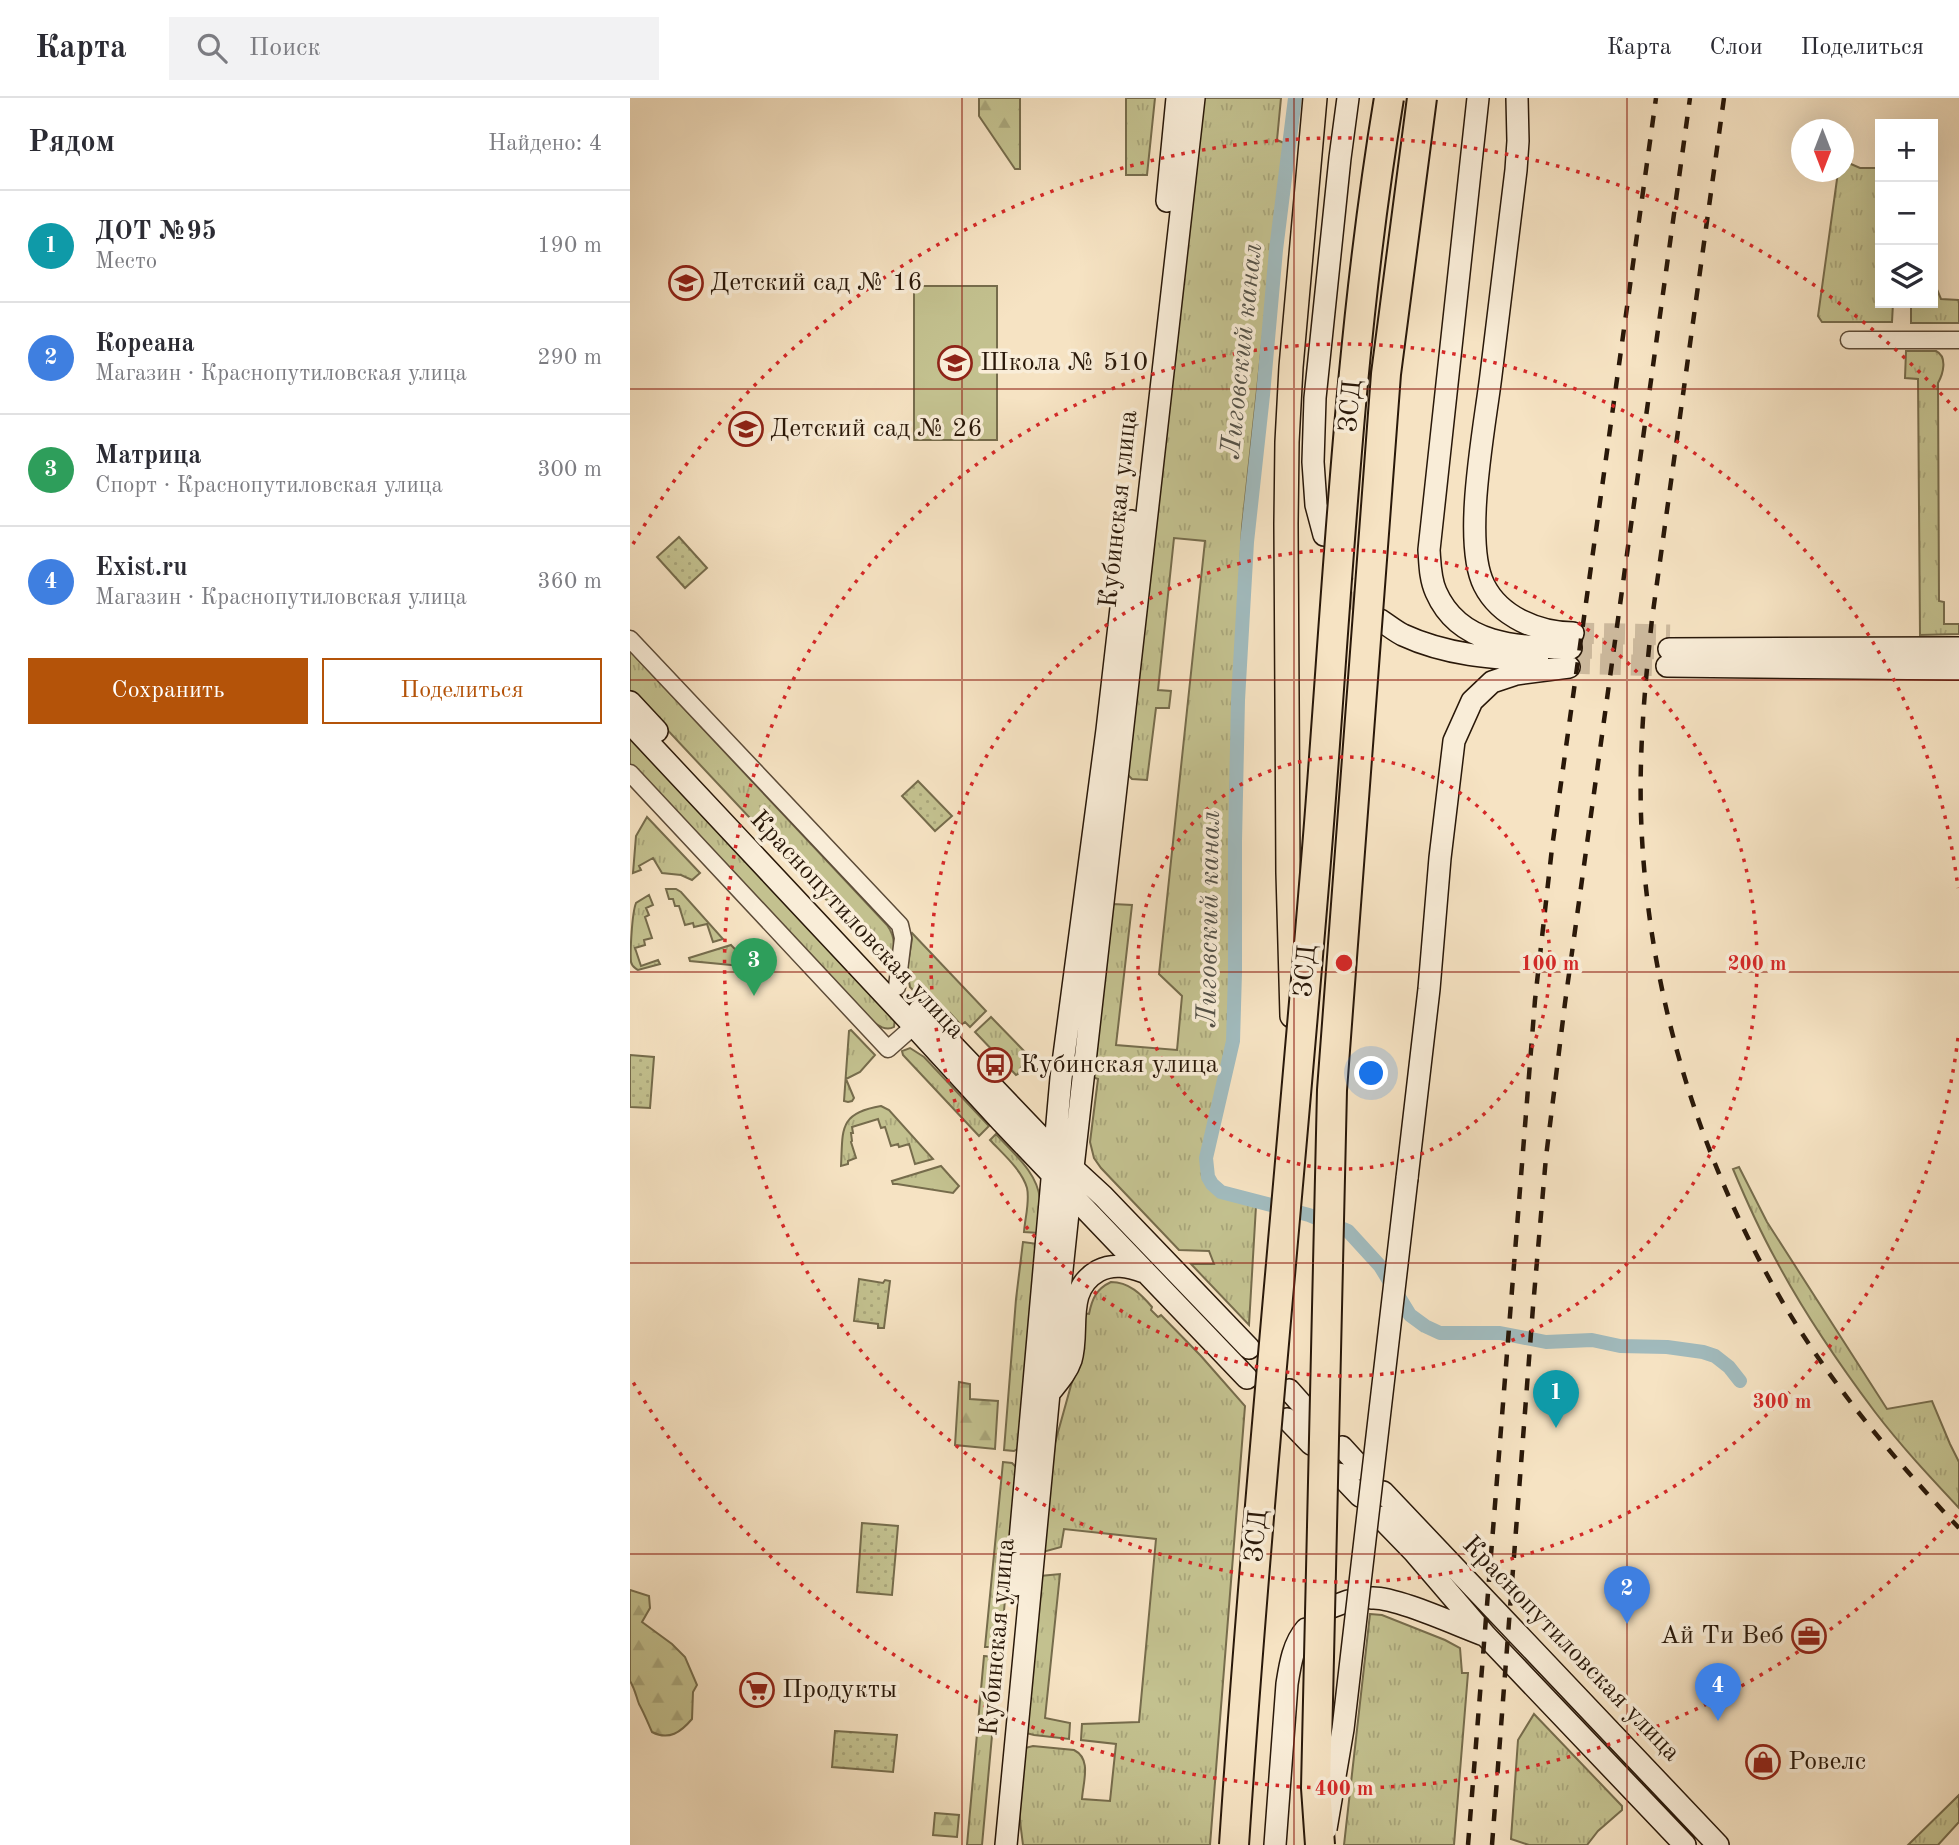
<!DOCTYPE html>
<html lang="ru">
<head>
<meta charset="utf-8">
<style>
  :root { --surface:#fff; --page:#f2f2f3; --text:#2b2b33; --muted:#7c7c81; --line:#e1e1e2; --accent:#b45309 }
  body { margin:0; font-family:"Old Standard TT",serif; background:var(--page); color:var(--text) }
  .controls { position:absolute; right:21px; top:21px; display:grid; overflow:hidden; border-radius:0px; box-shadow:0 7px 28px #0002 }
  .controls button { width:63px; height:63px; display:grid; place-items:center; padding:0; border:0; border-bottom:2px solid var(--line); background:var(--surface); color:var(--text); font:35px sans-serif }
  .compass { position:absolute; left:1161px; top:21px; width:63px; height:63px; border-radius:50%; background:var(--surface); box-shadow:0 7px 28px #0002; rotate:180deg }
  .you { position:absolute; left:742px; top:976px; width:24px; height:24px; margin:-18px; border:5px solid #fff; border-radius:50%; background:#1a73e8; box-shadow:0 0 0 10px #1a73e833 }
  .badge { display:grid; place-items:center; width:46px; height:46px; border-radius:50%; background:var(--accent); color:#fff; font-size:23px; font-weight:700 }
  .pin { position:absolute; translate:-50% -58px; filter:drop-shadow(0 2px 4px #0008) }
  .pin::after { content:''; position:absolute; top:37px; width:24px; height:21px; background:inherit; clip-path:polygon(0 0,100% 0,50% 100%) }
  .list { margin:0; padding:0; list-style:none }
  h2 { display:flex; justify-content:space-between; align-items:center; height:91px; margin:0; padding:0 28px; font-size:30px }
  h2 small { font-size:23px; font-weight:400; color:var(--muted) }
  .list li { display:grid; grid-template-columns:46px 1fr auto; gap:21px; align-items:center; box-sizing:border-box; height:112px; padding:0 28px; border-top:2px solid var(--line) }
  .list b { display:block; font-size:26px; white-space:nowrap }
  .list p { margin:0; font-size:23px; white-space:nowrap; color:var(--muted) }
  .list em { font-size:23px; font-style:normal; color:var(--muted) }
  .actions { display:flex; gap:14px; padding:21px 28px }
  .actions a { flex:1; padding:16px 0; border:2px solid var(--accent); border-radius:0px; text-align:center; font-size:24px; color:var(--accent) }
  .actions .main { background:var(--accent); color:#fff }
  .icon { flex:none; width:38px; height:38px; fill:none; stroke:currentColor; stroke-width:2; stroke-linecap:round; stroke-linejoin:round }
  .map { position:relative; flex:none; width:1329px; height:1747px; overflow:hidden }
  header { display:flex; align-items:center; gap:42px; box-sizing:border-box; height:98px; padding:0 35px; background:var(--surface); border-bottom:2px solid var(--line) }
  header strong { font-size:33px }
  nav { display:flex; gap:38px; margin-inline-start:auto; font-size:24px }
  .search { width:490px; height:63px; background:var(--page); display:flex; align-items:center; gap:18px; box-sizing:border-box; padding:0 24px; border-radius:0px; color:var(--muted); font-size:26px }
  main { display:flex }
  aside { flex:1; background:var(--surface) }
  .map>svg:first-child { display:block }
  .grass { fill:url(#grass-tufts); stroke:#766c4c; stroke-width:2 }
  .forest { fill:url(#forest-firs); stroke:#766c4c; stroke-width:2 }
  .park { fill:url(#park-dots); stroke:#766c4c; stroke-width:2 }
  .garden { fill:#c3c18f; stroke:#766c4c; stroke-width:2 }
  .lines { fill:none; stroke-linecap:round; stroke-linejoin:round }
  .canal { stroke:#a1bbbe; stroke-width:14 }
  .secondary-tunnel { stroke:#cdba9e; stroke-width:21; stroke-dasharray:21 10; stroke-linecap:butt }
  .minor-casing { stroke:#5c4b38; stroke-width:19 }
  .secondary-casing { stroke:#291809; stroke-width:24 }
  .primary-casing { stroke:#291809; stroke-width:26 }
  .minor { stroke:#f9edd8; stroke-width:16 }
  .secondary { stroke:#f9edd8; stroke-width:21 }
  .primary { stroke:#f6e3c3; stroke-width:23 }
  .rail { stroke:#291809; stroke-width:4.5; stroke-dasharray:12 12; stroke-linecap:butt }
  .secondary-bridge-casing { stroke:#291809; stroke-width:24; stroke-linecap:butt }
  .motorway-bridge-casing { stroke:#291809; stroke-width:32; stroke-linecap:butt }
  .secondary-bridge { stroke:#f9edd8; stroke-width:21 }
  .motorway-bridge { stroke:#f6e3c3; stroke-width:28 }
  .grid { fill:none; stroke:#8f2418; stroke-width:2; stroke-opacity:0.55 }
  .ring { fill:none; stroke:#d62828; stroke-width:3.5; stroke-dasharray:3.5 7 }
  .labels { text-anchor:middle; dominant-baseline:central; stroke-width:7; stroke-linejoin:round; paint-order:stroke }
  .poi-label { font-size:26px; fill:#291809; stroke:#f9edd8; text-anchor:start }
  .street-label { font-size:26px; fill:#291809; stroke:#f9edd8 }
  .water-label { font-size:28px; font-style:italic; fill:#535148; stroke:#f9edd8 }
  .centre { fill:#d62828; stroke:#f9edd8; stroke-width:3.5 }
  .ring-label { font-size:21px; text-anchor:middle; font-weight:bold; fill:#d62828; stroke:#f9edd8; stroke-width:7; stroke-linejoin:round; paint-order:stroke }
</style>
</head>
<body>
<header>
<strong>Карта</strong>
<div class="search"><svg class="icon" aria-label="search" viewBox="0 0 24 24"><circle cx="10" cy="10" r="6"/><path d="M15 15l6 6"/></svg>Поиск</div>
<nav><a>Карта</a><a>Слои</a><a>Поделиться</a></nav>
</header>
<main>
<aside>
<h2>Рядом<small>Найдено: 4</small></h2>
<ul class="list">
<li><span class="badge" style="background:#0f9aa8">1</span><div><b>ДОТ №95</b><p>Место</p></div><em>190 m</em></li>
<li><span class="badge" style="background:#3f7fe0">2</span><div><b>Кореана</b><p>Магазин · Краснопутиловская улица</p></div><em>290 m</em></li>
<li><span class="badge" style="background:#2e9e5b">3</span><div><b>Матрица</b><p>Спорт · Краснопутиловская улица</p></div><em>300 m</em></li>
<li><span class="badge" style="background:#3f7fe0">4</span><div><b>Exist.ru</b><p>Магазин · Краснопутиловская улица</p></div><em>360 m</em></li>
</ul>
<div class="actions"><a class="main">Сохранить</a><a>Поделиться</a></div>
</aside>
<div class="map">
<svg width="1329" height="1747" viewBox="0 0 1329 1747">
  <defs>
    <pattern id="grass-tufts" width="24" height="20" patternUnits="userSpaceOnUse" patternTransform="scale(1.75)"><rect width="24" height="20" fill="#c3c18f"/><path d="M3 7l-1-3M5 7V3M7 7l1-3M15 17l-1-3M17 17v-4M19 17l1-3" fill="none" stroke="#a8a57a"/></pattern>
    <pattern id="forest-firs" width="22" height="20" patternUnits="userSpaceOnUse" patternTransform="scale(1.75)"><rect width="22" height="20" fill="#c3c18f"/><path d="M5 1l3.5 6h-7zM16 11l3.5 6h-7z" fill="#a8a57a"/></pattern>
    <pattern id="park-dots" width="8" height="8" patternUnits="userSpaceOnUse" patternTransform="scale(1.75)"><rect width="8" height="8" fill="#c3c18f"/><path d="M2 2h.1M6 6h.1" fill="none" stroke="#a8a57a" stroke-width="1.8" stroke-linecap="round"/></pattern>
  </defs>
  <rect width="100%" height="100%" fill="#f6e3c3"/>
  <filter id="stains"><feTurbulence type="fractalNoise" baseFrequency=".00286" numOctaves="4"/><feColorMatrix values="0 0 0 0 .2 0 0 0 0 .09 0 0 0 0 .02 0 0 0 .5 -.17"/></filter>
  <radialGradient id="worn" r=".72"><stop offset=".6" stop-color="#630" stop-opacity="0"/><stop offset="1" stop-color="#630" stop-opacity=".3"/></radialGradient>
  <path class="grass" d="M 496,0 L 525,0 L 517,77 L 496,77 Z
    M 572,0 L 651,0 L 647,42 L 654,45 L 612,429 L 600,704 L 602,706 L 599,943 L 572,1064 L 577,1085 L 582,1092 L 592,1099 L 626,1108 L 619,1227 L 561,1166 L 584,1166 L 579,1153 L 549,1152 L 471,1070 L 464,1060 L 460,1044 L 468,981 L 462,979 L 483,806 L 502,807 L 486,947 L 547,952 L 552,898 L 529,876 L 575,443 L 544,440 L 528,592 L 541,593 L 539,610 L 526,610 L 517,682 L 502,681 L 497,676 Z
    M 1214,63 L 1230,70 L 1250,70 L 1250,205 L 1263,205 L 1262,224 L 1192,224 L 1188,218 L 1208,74 L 1213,74 Z
    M 1303,182 L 1311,201 L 1329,202 L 1329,225 L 1281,225 L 1281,205 L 1303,205 Z
    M 1276,253 L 1306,253 C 1318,259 1313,276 1308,285 L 1309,503 L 1314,504 L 1314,526 L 1329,526 L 1329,536 L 1290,537 L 1288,281 L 1275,280 Z
    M 0,553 L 257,827 C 265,838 266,849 260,861 L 255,863 L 251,860 L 0,592 Z
    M 0,636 L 265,920 L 264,929 C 255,934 246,926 239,921 L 0,666 Z
    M 17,719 L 70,775 L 62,782 L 51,777 L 32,775 L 23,760 L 9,768 L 11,772 L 3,775 L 6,738 Z
    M 36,791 L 46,791 L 51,794 L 93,841 L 83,844 L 77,826 L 64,829 L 63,825 L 55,827 L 49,808 L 45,808 L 43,801 L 39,801 Z
    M 19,797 L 23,807 L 16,810 L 19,817 L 15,819 L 22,840 L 14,842 L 15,847 L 5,850 L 11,868 L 28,862 L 30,866 L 8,872 C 4,869 2,869 1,864 C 0,853 2,815 6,805 Z
    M 282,835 L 356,913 L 340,929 L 335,924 L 331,927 L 320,915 L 312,922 L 280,889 L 277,872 L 282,841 L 281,836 Z
    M 101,847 L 122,869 L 60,863 L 59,860 Z
    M 361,919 L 397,956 L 388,976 L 386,977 L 345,934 Z
    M 221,932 L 245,957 L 230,974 L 216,981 L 224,1000 L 222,1003 L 218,1004 L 214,1003 L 219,933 Z
    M 280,950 L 294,959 L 359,1028 L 349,1038 L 273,957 L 272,953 Z
    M 251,1008 L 259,1012 L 303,1061 L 285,1066 L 279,1046 L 269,1049 L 268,1046 L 261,1048 L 255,1029 L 251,1030 L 248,1021 L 222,1029 L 223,1035 L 221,1035 L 222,1043 L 221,1044 L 226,1060 L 218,1063 L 218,1066 L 211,1068 C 213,1032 208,1015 251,1008 Z
    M 366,1036 C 383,1055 407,1074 410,1101 C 412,1112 409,1124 409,1135 L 394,1134 C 395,1120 400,1103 397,1090 C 392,1072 372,1055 360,1042 Z
    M 311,1068 L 329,1088 L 323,1095 L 267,1086 L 263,1086 L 262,1083 Z
    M 1109,1069 L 1137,1124 L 1257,1311 L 1302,1303 L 1320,1346 L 1329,1364 L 1329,1410 C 1300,1379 1271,1348 1245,1314 C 1209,1266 1174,1215 1146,1162 C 1130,1133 1116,1102 1103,1071 Z
    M 393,1144 L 408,1146 L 389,1350 L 384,1353 L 374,1352 L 386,1201 Z
    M 481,1184 C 499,1184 511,1196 522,1209 L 521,1212 L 528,1219 L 531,1217 L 571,1258 L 615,1308 L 580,1747 L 393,1747 L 389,1715 L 395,1650 L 403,1648 L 444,1652 C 462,1661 453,1684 452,1701 L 480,1703 L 486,1646 L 451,1642 L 452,1626 L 509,1624 L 526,1441 L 434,1431 L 431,1449 L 413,1454 L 425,1345 L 448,1262 L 452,1215 L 459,1216 C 462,1201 466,1191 481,1184 Z
    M 373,1364 L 382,1365 L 387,1370 L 371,1546 L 366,1549 L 355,1549 Z
    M 430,1476 L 415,1620 L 440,1625 L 439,1641 L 404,1637 L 396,1635 L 410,1478 Z
    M 740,1516 L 752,1517 L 815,1542 L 830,1550 L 832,1575 L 838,1575 L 824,1747 L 714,1747 Z
    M 354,1558 L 365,1559 L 369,1561 L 352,1747 L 337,1747 Z
    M 904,1616 L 992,1708 L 992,1712 L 968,1733 L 957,1747 L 899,1747 L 881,1741 L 888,1642 Z
    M 1329,1697 L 1329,1724 L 1308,1747 L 1278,1747 Z"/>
  <path class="forest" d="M 349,0 L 390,0 L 390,71 L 385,71 L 349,18 Z
    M 329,1284 L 340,1286 L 340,1301 L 368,1303 L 365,1351 L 325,1347 Z
    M 0,1492 L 19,1498 L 20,1510 L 12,1524 L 42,1546 L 55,1559 L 67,1587 L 63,1594 L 62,1621 C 51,1634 39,1643 22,1634 C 18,1625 14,1615 9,1606 C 6,1598 5,1591 0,1583 Z
    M 305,1715 L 329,1717 L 327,1739 L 303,1737 Z"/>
  <path class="park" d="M 49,439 L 77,470 L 55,490 L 27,459 Z
    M 288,683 L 322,718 L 305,733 L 272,698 Z
    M 0,957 L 24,959 L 20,1010 L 0,1009 Z
    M 229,1181 L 253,1185 L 255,1182 L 260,1183 L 254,1230 L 248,1230 L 248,1226 L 224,1223 Z
    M 232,1425 L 268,1428 L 262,1497 L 227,1494 Z
    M 205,1633 L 267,1637 L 263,1674 L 202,1669 Z"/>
  <path class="garden" d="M 284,188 L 367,188 L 367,342 L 284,342 Z"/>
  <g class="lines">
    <path class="canal" d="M 665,0 L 646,152 L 633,297 L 617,444 L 608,602 L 605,743 L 605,874 L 603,943 L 576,1060 L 578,1079 L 582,1086 L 591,1094 L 679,1117 L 718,1133 L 750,1168 L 780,1217 L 795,1228 L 810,1235 L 870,1235 L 916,1244 L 962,1242 L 990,1248 L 1037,1249 L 1073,1254 L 1085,1258 L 1099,1269 L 1110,1283"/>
    <path class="secondary-tunnel" d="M 704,469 L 724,500 L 746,519
      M 943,535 L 1040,537
      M 941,550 L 1039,551
      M 939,565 L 1037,568"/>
    <g class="minor-casing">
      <path id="minor" d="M 1219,242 L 1329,242
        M 0,541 L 270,827 L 273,840 L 267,889
        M 0,675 L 258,951 L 284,928"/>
    </g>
    <g class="secondary-casing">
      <path id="secondary" d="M 848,0 L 799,452 C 800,466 800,481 806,494 C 830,549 890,549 941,550
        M 887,0 L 888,43 L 886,72 C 878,140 869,209 861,277 C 855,328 832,443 854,487 C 870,519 909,535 943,535
        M 537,103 L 547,0
        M 694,437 L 686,407 L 683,364 L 685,300 L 710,60 L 718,0
        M 750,522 C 758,527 765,533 773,537 C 816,557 862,560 908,563
        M 1039,551 L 1329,550
        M 1037,568 L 1329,571
        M 0,604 L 27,633
        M 0,625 L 284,928 L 371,1023 L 617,1280
        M 289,912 L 423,1052 L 473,1098 L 619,1250
        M 777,1080 L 799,891 L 810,760 L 824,643 L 842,603 L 862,584 L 886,576 L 939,569
        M 659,1292 L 683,1319
        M 420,1294 C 428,1284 437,1274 441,1262 C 450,1232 434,1192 468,1173 C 483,1165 498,1168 514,1174
        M 657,1321 L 681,1346
        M 712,1349 L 733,1372
        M 709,1376 L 730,1398
        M 753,1394 L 1088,1747
        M 750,1419 L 784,1454 L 856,1538 L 1055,1747
        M 386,1487 L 431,980 L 477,632 L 501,423
        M 741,1500 C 764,1498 829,1528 854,1537
        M 699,1510 L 718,1503
        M 376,1747 L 419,1295 L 440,1096 L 564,0
        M 645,1747 L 657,1586 C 660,1567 663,1546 676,1531"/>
    </g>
    <g class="primary-casing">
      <path id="primary" d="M 662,918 L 658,775 L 656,426 L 657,344 L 661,269 L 685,0"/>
    </g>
    <use href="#minor" class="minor"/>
    <use href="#secondary" class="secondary"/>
    <use href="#primary" class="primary"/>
    <path class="rail" d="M 1094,0 L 1022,521 C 1015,587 1009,651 1011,717 C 1016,882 1064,1047 1145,1191 C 1195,1279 1260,1357 1329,1430
      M 838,1747 L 905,902 L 922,750 L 1026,0
      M 862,1747 L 903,1209 L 916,1059 L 935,905 L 1060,0"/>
    <g class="secondary-bridge-casing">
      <path id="secondary-bridge" d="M 696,1731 L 713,1631 L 777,1080"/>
    </g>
    <g class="motorway-bridge-casing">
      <path id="motorway-bridge" d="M 604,1747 C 626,1419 659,1091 686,763 C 707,509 717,252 759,0
        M 690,1747 L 686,1690 L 702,992 L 756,276 L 792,0"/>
    </g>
    <use href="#secondary-bridge" class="secondary-bridge"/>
    <use href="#motorway-bridge" class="motorway-bridge"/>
  </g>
  <path class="grid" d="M 332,0 L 332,1747M 664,0 L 664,1747M 997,0 L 997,1747M 0,291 L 1329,291M 0,582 L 1329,582M 0,874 L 1329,874M 0,1165 L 1329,1165M 0,1456 L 1329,1456"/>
  <g class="ring">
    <circle cx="714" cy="865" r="206"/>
    <circle cx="714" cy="865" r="413"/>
    <path d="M1328 940A619 619 0 1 1 1328 790"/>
    <path d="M1327 1417A825 825 0 0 1 3 1284M3 446A825 825 0 0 1 1327 313"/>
  </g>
  <defs>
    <g id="school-ring" transform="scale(1.75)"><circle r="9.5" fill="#f9edd8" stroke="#8f2418" stroke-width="1.5"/><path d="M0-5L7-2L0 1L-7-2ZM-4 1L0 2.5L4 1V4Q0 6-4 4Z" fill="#8f2418"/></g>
    <g id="bus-ring" transform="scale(1.75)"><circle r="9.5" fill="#f9edd8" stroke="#8f2418" stroke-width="1.5"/><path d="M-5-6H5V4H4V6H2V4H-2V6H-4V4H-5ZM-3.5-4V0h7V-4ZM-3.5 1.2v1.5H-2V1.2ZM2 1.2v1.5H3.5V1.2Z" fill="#8f2418"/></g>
    <g id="office-ring" transform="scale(1.75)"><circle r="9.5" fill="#f9edd8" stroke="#8f2418" stroke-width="1.5"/><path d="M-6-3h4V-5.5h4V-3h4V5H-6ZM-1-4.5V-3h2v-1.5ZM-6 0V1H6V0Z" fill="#8f2418"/></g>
    <g id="supermarket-ring" transform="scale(1.75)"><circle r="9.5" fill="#f9edd8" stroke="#8f2418" stroke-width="1.5"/><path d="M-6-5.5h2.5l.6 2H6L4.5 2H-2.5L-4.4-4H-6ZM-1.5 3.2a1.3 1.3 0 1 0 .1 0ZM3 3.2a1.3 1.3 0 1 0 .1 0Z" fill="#8f2418"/></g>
    <g id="shop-ring" transform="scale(1.75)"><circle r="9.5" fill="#f9edd8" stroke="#8f2418" stroke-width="1.5"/><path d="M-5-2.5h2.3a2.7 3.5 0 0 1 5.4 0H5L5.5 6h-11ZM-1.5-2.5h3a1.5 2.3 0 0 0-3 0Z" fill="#8f2418"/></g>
  </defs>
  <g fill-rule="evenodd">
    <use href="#school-ring" x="56" y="185"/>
    <use href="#school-ring" x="325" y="265"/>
    <use href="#school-ring" x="116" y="331"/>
    <use href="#bus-ring" x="365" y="967"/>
    <use href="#office-ring" x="1179" y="1538"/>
    <use href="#supermarket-ring" x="127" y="1592"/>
    <use href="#shop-ring" x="1133" y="1664"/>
  </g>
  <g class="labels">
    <g class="poi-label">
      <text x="80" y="185">Детский сад № 16</text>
      <text x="350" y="265">Школа № 510</text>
      <text x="140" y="331">Детский сад № 26</text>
      <text x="390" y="967">Кубинская улица</text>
      <text x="1154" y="1538" text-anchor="end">Ай Ти Веб</text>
      <text x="152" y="1592">Продукты</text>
      <text x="1158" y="1664">Ровелс</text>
    </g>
    <g class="street-label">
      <text transform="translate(721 308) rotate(-85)">ЗСД</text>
      <text transform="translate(489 411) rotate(-84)">Кубинская улица</text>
      <text transform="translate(227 827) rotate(47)">Краснопутиловская улица</text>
      <text transform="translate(676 873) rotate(-85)">ЗСД</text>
      <text transform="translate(627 1438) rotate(-85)">ЗСД</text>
      <text transform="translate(368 1539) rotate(-85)">Кубинская улица</text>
      <text transform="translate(941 1551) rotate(46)">Краснопутиловская улица</text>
    </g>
    <g class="water-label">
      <text transform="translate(613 253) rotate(-84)">Лиговский канал</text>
      <text transform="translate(580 821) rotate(-89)">Лиговский канал</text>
    </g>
  </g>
  <circle cx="714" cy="865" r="10" class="centre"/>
  <g class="ring-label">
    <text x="920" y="872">100 m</text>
    <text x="1127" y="872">200 m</text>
    <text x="1152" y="1310">300 m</text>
    <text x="714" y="1697">400 m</text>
  </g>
  <rect width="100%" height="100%" filter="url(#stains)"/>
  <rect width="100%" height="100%" fill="url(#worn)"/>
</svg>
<div class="controls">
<button>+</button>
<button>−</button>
<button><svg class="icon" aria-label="layers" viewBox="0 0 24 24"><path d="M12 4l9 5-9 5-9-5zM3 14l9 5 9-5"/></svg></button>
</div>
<svg class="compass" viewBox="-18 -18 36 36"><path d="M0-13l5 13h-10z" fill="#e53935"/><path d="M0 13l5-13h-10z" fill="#7c7c81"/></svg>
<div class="you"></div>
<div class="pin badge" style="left:926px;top:1330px;background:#0f9aa8">1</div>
<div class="pin badge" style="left:997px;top:1526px;background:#3f7fe0">2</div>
<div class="pin badge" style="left:124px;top:898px;background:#2e9e5b">3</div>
<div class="pin badge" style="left:1088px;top:1623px;background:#3f7fe0">4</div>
</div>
</main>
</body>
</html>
